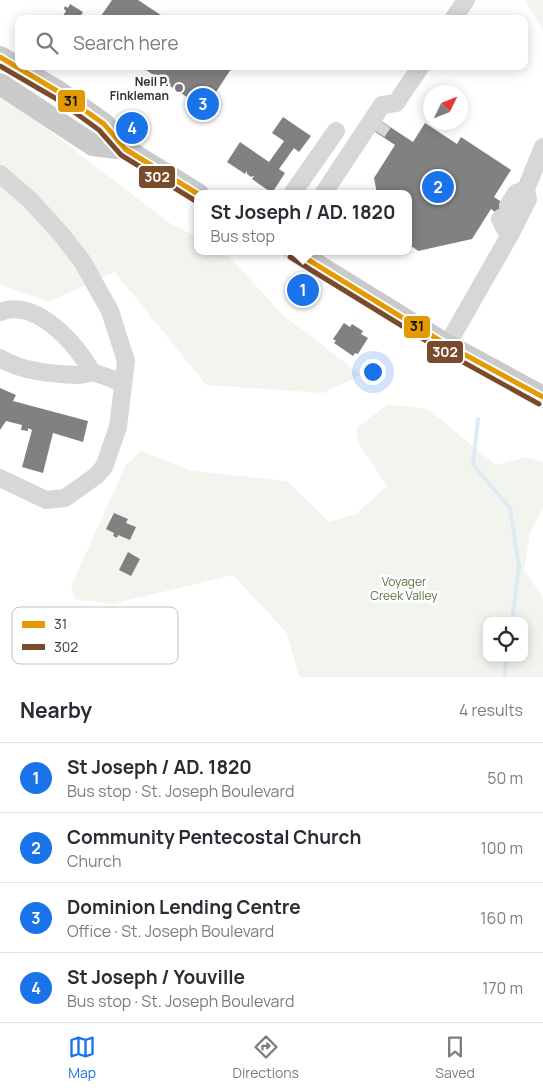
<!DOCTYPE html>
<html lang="en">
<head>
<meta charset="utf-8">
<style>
  :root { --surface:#fff; --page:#f2f2f3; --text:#2b2b33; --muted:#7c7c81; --line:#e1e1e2; --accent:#1a73e8 }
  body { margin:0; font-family:Manrope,sans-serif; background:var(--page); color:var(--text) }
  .controls { position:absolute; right:15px; bottom:15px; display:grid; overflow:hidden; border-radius:10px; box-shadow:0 2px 12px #0003 }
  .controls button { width:45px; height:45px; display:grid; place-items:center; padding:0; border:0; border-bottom:1px solid var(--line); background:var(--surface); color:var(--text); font:25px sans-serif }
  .compass { position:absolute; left:423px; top:85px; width:45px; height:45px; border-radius:50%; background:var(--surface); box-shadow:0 2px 12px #0003; rotate:47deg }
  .you { position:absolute; left:372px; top:371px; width:18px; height:18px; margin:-12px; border:4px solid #fff; border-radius:50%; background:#1a73e8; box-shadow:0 0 0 8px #1a73e833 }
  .badge { display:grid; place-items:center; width:32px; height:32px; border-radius:50%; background:var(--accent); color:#fff; font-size:16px; font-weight:700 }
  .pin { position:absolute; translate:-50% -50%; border:2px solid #fff; box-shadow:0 1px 5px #0006 }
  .popup { position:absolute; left:194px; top:190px; width:218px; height:65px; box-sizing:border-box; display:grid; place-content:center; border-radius:10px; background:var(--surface); filter:drop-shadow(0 1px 4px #0005); font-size:16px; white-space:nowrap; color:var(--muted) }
  .popup b { font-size:19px; color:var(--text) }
  .popup::after { content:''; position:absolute; left:50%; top:100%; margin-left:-10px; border:10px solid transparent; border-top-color:var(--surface) }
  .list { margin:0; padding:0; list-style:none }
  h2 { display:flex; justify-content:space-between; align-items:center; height:65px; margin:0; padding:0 20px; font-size:21px }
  h2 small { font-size:16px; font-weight:400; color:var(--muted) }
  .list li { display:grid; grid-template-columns:32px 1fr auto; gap:15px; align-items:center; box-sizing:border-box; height:70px; padding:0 20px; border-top:1px solid var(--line) }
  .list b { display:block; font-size:19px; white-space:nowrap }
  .list p { margin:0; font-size:16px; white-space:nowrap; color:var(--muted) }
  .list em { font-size:16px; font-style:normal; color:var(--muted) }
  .icon { flex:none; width:28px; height:28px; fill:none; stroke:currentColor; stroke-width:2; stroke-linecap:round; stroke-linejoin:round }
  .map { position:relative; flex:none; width:543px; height:677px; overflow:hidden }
  .search { position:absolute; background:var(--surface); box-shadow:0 2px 12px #0003; left:15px; right:15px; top:15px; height:55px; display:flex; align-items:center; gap:12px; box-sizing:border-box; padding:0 18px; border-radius:10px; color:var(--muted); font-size:19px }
  .sheet { height:345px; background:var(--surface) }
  nav { display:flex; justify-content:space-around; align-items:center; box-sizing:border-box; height:70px; border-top:1px solid var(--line); background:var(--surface); font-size:14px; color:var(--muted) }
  nav a { display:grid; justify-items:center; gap:2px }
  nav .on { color:var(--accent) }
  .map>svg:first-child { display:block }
  .green { fill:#f1f5ed; fill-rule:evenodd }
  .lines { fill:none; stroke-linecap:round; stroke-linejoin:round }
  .stream { stroke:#ddebf3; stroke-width:4 }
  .building { fill:#818181 }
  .minor-tunnel { stroke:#d6d6d6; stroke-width:18; stroke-dasharray:18 9; stroke-linecap:butt }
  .minor { stroke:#d7d7d7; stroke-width:18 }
  .major { stroke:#cacaca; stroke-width:22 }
  .bus-1-casing { stroke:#fff; stroke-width:9 }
  .bus-2-casing { stroke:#fff; stroke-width:9 }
  .bus-1 { stroke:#e39a05; stroke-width:5 }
  .bus-2 { stroke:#7a4b2a; stroke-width:5 }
  .poi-dot { fill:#7a7a7a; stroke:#fff; stroke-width:2 }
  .labels { text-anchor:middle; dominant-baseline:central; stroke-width:5; stroke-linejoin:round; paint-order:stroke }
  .poi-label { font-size:12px; font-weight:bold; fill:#333; stroke:#fff; text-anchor:end }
  .park-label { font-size:12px; fill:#56703f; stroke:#fff }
  .key { fill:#fff; stroke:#c2c2c2; stroke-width:1 }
  .key-label { font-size:14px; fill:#333 }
  .line-badge { stroke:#fff; stroke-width:2 }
  .badge-label { font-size:14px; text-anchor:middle; font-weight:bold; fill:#fff }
  .pale-badge-label { font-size:14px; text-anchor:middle; font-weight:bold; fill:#111 }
</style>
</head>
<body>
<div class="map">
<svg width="543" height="677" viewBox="0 0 543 677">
  <rect width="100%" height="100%" fill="#fff"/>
  <path class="green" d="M 525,0 L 543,0 L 543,31 Z
    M 0,98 L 34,119 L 172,225 L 198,237 L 198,251 L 224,251 L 283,315 L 361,375 L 323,393 L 206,385 L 115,272 L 48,302 L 0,284 Z
    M 388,404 L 428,409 L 496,465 L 525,457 L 543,462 L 543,509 L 530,532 L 524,570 L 543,597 L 543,677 L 299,677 L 287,633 L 233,575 L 112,604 L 75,599 L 71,586 L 126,465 L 141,451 L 192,471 L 287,481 L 329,522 L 356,514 L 387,486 L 357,441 L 357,428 ZM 487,621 L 524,621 L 524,658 L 487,658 Z"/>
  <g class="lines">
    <path class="stream" d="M 478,419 L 473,465 L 510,508 L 519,567 L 512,621
      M 505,677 L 506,658"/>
  </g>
  <path class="building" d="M 112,0 L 138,0 L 167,19 L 99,19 Z
    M 70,4 L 83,12 L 79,19 L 61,19 L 66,11 L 64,9 L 65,6 L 68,8 Z
    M 140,66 L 233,66 L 205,109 Z
    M 283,117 L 311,136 L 299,152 L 294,148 L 279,169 L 285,173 L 272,193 L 252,179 L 254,176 L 253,176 L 251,177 L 247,174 L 247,171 L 245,174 L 227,162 L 240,142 L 269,162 L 284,141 L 272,133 Z
    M 378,119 L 413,142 L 425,123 L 457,144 L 461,137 L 511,170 L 494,197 L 516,211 L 509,222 L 491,209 L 472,239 L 418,251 L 413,247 L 408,249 L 408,194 L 377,194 L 374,178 L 395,145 L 371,129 Z
    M 344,323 L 350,327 L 352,324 L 363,331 L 361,334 L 368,338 L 358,354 L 355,353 L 353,356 L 334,343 L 336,341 L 333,339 Z
    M 0,388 L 16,395 L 13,401 L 88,421 L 83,442 L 53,433 L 43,473 L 22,467 L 32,430 L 28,428 L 28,431 L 21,430 L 22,425 L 6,421 L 0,430 Z
    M 114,513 L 128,519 L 126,523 L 136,527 L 130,540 L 118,535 L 117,538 L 113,536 L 114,533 L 106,529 Z
    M 128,552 L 140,559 L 131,576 L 119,570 Z"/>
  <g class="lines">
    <path class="minor-tunnel" d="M 377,132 L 383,123"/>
    <path class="minor" d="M 453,19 L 466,0
      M 0,174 L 30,200 L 61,234 L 82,261 L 110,311 L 126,361 L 118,427 L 104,467 L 96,476 L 65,498 L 46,500 L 0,478
      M 292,194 L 336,131
      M 323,194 L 382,105 L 396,103 L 421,66
      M 508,206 L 516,193 L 526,189
      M 502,217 L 500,219 L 505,229 L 511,233
      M 0,312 C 36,298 77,344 92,372
      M 447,345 L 511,233 L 528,199 L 526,189 L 543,147
      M 0,358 C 22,372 54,374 79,375 C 84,375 89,372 94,373 C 104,375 114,380 123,383"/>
    <path class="major" d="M 0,57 L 59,92 L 104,124 L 114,135 L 125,149 L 198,194
      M 0,84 L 93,145 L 125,149
      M 294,251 L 447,345 L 543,397"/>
    <g class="bus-1-casing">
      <path id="bus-1" d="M 0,57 L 59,92 L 104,124 L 125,149 L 198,194
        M 294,251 L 447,345 L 543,397"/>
    </g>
    <g class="bus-2-casing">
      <path id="bus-2" d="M 0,66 L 55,98 L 99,130 L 121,155 L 194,200
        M 290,257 L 443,351 L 539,404"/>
    </g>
    <use href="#bus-1" class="bus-1"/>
    <use href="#bus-2" class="bus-2"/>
  </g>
  <circle class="poi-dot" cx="179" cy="88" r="5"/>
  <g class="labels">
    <g class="poi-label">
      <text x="169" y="81">Neil P.<tspan x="169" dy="14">Finkleman</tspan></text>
    </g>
    <g class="park-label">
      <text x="404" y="581">Voyager<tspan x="404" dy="14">Creek Valley</tspan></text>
    </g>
  </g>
  <rect x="12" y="607" width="166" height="57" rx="8" class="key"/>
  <rect x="22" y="621" width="23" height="7" fill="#e39a05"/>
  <rect x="22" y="644" width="23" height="6" fill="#7a4b2a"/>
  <g class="key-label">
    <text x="54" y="629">31</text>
    <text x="54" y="652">302</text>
  </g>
  <g class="line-badge">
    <rect x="57" y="89" width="29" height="24" rx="5" fill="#e39a05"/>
    <rect x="138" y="165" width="38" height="24" rx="5" fill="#7a4b2a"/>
    <rect x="403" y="315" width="28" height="24" rx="5" fill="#e39a05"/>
    <rect x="426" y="340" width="38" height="24" rx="5" fill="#7a4b2a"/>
  </g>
  <g class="badge-label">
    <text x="157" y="182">302</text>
    <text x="445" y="357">302</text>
  </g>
  <g class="pale-badge-label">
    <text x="71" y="106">31</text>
    <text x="417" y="331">31</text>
  </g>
</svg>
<div class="controls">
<button><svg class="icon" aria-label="locate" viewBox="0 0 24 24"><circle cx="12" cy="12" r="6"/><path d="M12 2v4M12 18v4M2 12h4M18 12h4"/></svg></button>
</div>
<svg class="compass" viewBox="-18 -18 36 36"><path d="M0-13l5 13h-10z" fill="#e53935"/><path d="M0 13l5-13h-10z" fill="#7c7c81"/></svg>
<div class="you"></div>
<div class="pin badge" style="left:303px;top:290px">1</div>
<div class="popup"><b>St Joseph / AD. 1820</b>Bus stop</div>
<div class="pin badge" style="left:438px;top:187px">2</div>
<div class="pin badge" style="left:203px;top:104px">3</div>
<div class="pin badge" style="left:132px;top:128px">4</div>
<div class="search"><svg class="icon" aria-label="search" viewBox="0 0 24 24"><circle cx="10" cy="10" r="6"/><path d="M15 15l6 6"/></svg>Search here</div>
</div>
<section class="sheet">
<h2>Nearby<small>4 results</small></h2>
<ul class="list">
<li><span class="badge">1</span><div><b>St Joseph / AD. 1820</b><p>Bus stop · St. Joseph Boulevard</p></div><em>50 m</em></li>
<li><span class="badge">2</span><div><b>Community Pentecostal Church</b><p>Church</p></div><em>100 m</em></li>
<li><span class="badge">3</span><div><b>Dominion Lending Centre</b><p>Office · St. Joseph Boulevard</p></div><em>160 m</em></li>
<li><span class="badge">4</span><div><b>St Joseph / Youville</b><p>Bus stop · St. Joseph Boulevard</p></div><em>170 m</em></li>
</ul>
</section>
<nav>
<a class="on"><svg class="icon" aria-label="map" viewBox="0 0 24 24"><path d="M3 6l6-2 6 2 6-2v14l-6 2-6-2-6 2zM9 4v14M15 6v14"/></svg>Map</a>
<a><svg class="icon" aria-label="directions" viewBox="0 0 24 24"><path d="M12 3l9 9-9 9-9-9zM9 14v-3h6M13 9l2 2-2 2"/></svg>Directions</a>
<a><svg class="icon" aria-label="saved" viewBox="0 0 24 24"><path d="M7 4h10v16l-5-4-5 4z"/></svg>Saved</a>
</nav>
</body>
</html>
